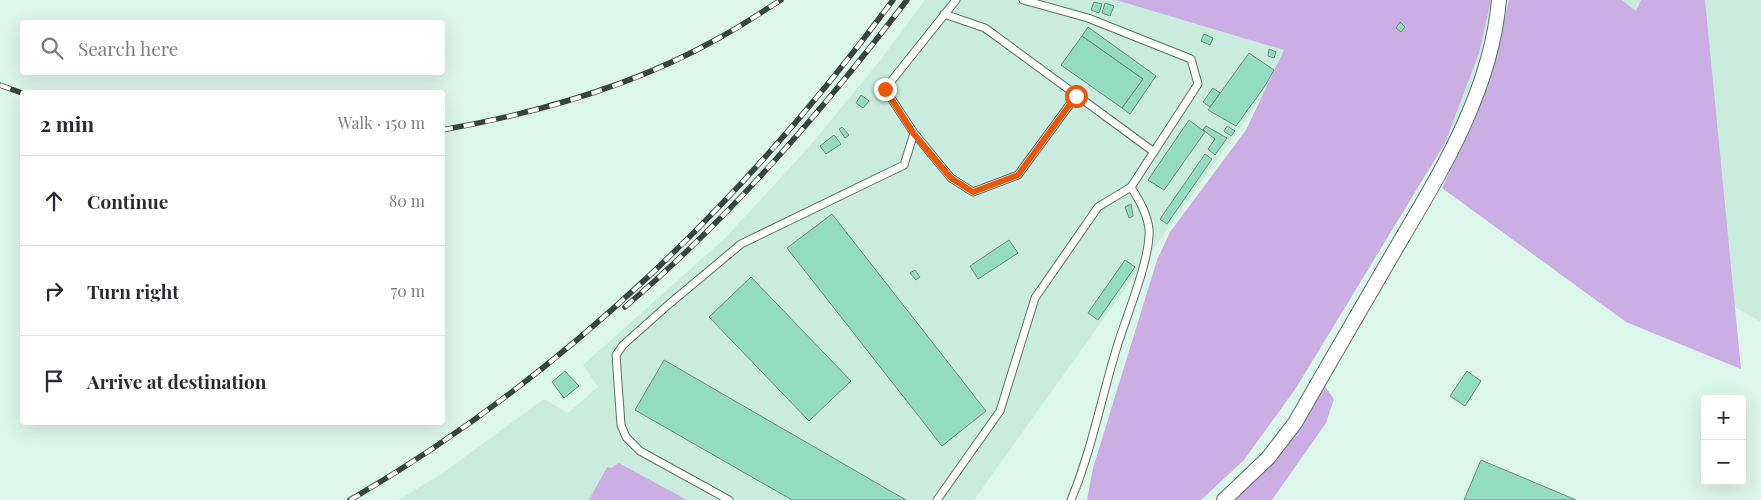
<!DOCTYPE html>
<html lang="en">
<head>
<meta charset="utf-8">
<style>
  :root { --surface:#fff; --page:#f2f2f3; --text:#2b2b33; --muted:#7c7c81; --line:#e1e1e2 }
  body { margin:0; font-family:"Playfair Display",serif; background:var(--page); color:var(--text) }
  .controls { position:absolute; right:15px; bottom:15px; display:grid; overflow:hidden; border-radius:5px; box-shadow:0 5px 20px #0002 }
  .controls button { width:45px; height:45px; display:grid; place-items:center; padding:0; border:0; border-bottom:1px solid var(--line); background:var(--surface); color:var(--text); font:25px sans-serif }
  .stop { position:absolute; width:15px; height:15px; margin:-11px; border:4px solid #ea580c; border-radius:50%; background:#fff }
  .stop.end { background:#ea580c; border-color:#fff; box-shadow:0 1px 5px #0008 }
  .list { margin:0; padding:0; list-style:none }
  h2 { display:flex; justify-content:space-between; align-items:center; height:65px; margin:0; padding:0 20px; font-size:21px }
  h2 small { font-size:16px; font-weight:400; color:var(--muted) }
  .list li { display:grid; grid-template-columns:32px 1fr auto; gap:15px; align-items:center; box-sizing:border-box; height:90px; padding:0 20px; border-top:1px solid var(--line) }
  .list b { display:block; font-size:19px; white-space:nowrap }
  .list em { font-size:16px; font-style:normal; color:var(--muted) }
  .icon { flex:none; width:28px; height:28px; fill:none; stroke:currentColor; stroke-width:2; stroke-linecap:round; stroke-linejoin:round }
  .map { position:relative; flex:none; width:1761px; height:500px; overflow:hidden }
  .search { position:absolute; background:var(--surface); box-shadow:0 5px 20px #0002; left:20px; top:20px; width:425px; height:55px; display:flex; align-items:center; gap:12px; box-sizing:border-box; padding:0 18px; border-radius:5px; color:var(--muted); font-size:19px }
  .panel { position:absolute; background:var(--surface); box-shadow:0 5px 20px #0002; left:20px; top:90px; width:425px; height:335px; border-radius:5px }
  .map>svg:first-child { display:block }
  .built { fill:#caecde }
  .green { fill:#cbafe4 }
  .building { fill:#93dbc1; stroke:#728980 }
  .lines { fill:none; stroke-linecap:round; stroke-linejoin:round }
  .lane-casing { stroke:#5a7168; stroke-width:9 }
  .street-casing { stroke:#5a7168; stroke-width:16 }
  .lane { stroke:#fff; stroke-width:7 }
  .street { stroke:#fff; stroke-width:14 }
  .rail-casing { stroke:#384440; stroke-width:5.5 }
  .rail { stroke:#fff; stroke-width:4; stroke-dasharray:11; stroke-linecap:butt }
  .route { stroke:#ea580c; stroke-width:6 }
</style>
</head>
<body>
<div class="map">
<svg width="1761" height="500" viewBox="0 0 1761 500">
  <rect width="100%" height="100%" fill="#ddf6ec"/>
  <path class="built" d="M 925,0 L 1761,0 L 1761,322 L 1285,50 L 1265,93 L 974,500 L 398,500 L 440,475 L 544,399 L 568,413 L 598,387 L 583,365 L 725,238 L 808,148 L 878,63 Z"/>
  <path class="green" d="M 1116,0 L 1491,0 L 1479,53 L 1445,143 L 1296,388 L 1244,460 L 1201,500 L 1087,500 L 1093,468 L 1157,260 L 1170,232 L 1246,130 L 1284,50 Z
    M 1509,0 L 1622,0 L 1636,11 L 1641,0 L 1705,0 L 1741,369 L 1626,322 L 1442,188 L 1488,87 Z
    M 1324,385 L 1334,399 L 1326,423 L 1272,500 L 1234,500 L 1271,465 Z
    M 619,463 L 687,500 L 589,500 L 607,467 L 611,468 Z"/>
  <path class="building" d="M 1094,2 L 1102,4 L 1099,13 L 1091,10 Z
    M 1105,3 L 1114,6 L 1110,16 L 1102,13 Z
    M 1400,22 L 1405,27 L 1401,32 L 1396,28 Z
    M 1088,27 L 1156,76 L 1130,114 L 1122,108 L 1143,79 L 1082,36 Z
    M 1204,34 L 1213,38 L 1210,45 L 1201,41 Z
    M 1082,36 L 1143,79 L 1122,108 L 1061,65 Z
    M 1269,49 L 1276,52 L 1274,58 L 1268,56 Z
    M 1249,53 L 1274,70 L 1265,86 L 1236,126 L 1208,110 Z
    M 1213,88 L 1220,93 L 1210,107 L 1203,102 Z
    M 861,95 L 869,101 L 863,108 L 856,103 Z
    M 1189,120 L 1205,132 L 1164,190 L 1148,180 Z
    M 1206,126 L 1227,138 L 1215,155 L 1208,149 L 1215,139 L 1203,130 Z
    M 1227,126 L 1235,131 L 1231,136 L 1224,131 Z
    M 842,127 L 849,135 L 845,138 L 839,129 Z
    M 834,135 L 841,144 L 826,154 L 820,146 Z
    M 1205,154 L 1212,159 L 1167,224 L 1160,219 Z
    M 1131,204 L 1133,216 L 1129,218 L 1125,207 Z
    M 832,214 L 986,411 L 942,446 L 787,248 Z
    M 1009,240 L 1018,253 L 978,279 L 970,266 Z
    M 1125,260 L 1135,267 L 1098,320 L 1088,313 Z
    M 915,270 L 920,277 L 916,280 L 910,273 Z
    M 751,277 L 851,381 L 809,421 L 709,317 Z
    M 664,360 L 906,500 L 792,500 L 635,410 Z
    M 565,371 L 579,386 L 564,398 L 552,382 Z
    M 1467,371 L 1481,381 L 1465,406 L 1450,396 Z
    M 1481,460 L 1576,500 L 1464,500 Z"/>
  <g class="lines">
    <g class="lane-casing">
      <path id="lane" d="M 956,0 L 885,89 L 914,133 L 951,178 L 973,192 L 1018,175 L 1076,96
        M 944,14 L 985,28 L 1154,152
        M 729,500 L 640,451 L 626,437 L 621,425 L 616,355 L 623,345 L 668,305 L 741,244 L 904,165 L 914,133
        M 937,500 L 1000,411 L 1035,298 L 1098,207 L 1131,187 L 1198,84 L 1191,59 L 1088,18 L 1023,0
        M 1071,500 C 1091,452 1101,400 1116,350 C 1125,319 1151,259 1149,229 C 1147,213 1139,200 1131,187"/>
    </g>
    <g class="street-casing">
      <path id="street" d="M 1224,500 L 1268,458 L 1295,423 C 1328,365 1362,307 1395,250 C 1441,172 1491,92 1499,0"/>
    </g>
    <use href="#lane" class="lane"/>
    <use href="#street" class="street"/>
    <g class="rail-casing">
      <path id="rail" d="M 0,85 L 22,93
        M 442,130 C 538,113 634,86 719,38 C 740,27 760,13 781,0
        M 625,307 C 731,217 823,110 907,0
        M 350,500 C 564,376 746,199 893,0"/>
    </g>
    <use href="#rail" class="rail"/>
  </g>
  <g class="lines">
    <path class="route" d="M 885,89 L 914,134 L 951,178 L 973,192 L 1018,175 L 1076,96"/>
  </g>
</svg>
<div class="controls">
<button>+</button>
<button>−</button>
</div>
<div class="stop" style="left:1076px;top:96px"></div>
<div class="stop end" style="left:885px;top:89px"></div>
<div class="search"><svg class="icon" aria-label="search" viewBox="0 0 24 24"><circle cx="10" cy="10" r="6"/><path d="M15 15l6 6"/></svg>Search here</div>
<section class="panel">
<h2>2 min<small>Walk · 150 m</small></h2>
<ul class="list">
<li><svg class="icon" aria-label="ahead" viewBox="0 0 24 24"><path d="M12 20V5M6 11l6-6 6 6"/></svg><div><b>Continue</b></div><em>80 m</em></li>
<li><svg class="icon" aria-label="right" viewBox="0 0 24 24"><path d="M7 20v-9h11M14 6l5 5-5 5"/></svg><div><b>Turn right</b></div><em>70 m</em></li>
<li><svg class="icon" aria-label="arrive" viewBox="0 0 24 24"><path d="M6 21V4h12l-3 4 3 4H6"/></svg><div><b>Arrive at destination</b></div></li>
</ul>
</section>
</div>
</body>
</html>
